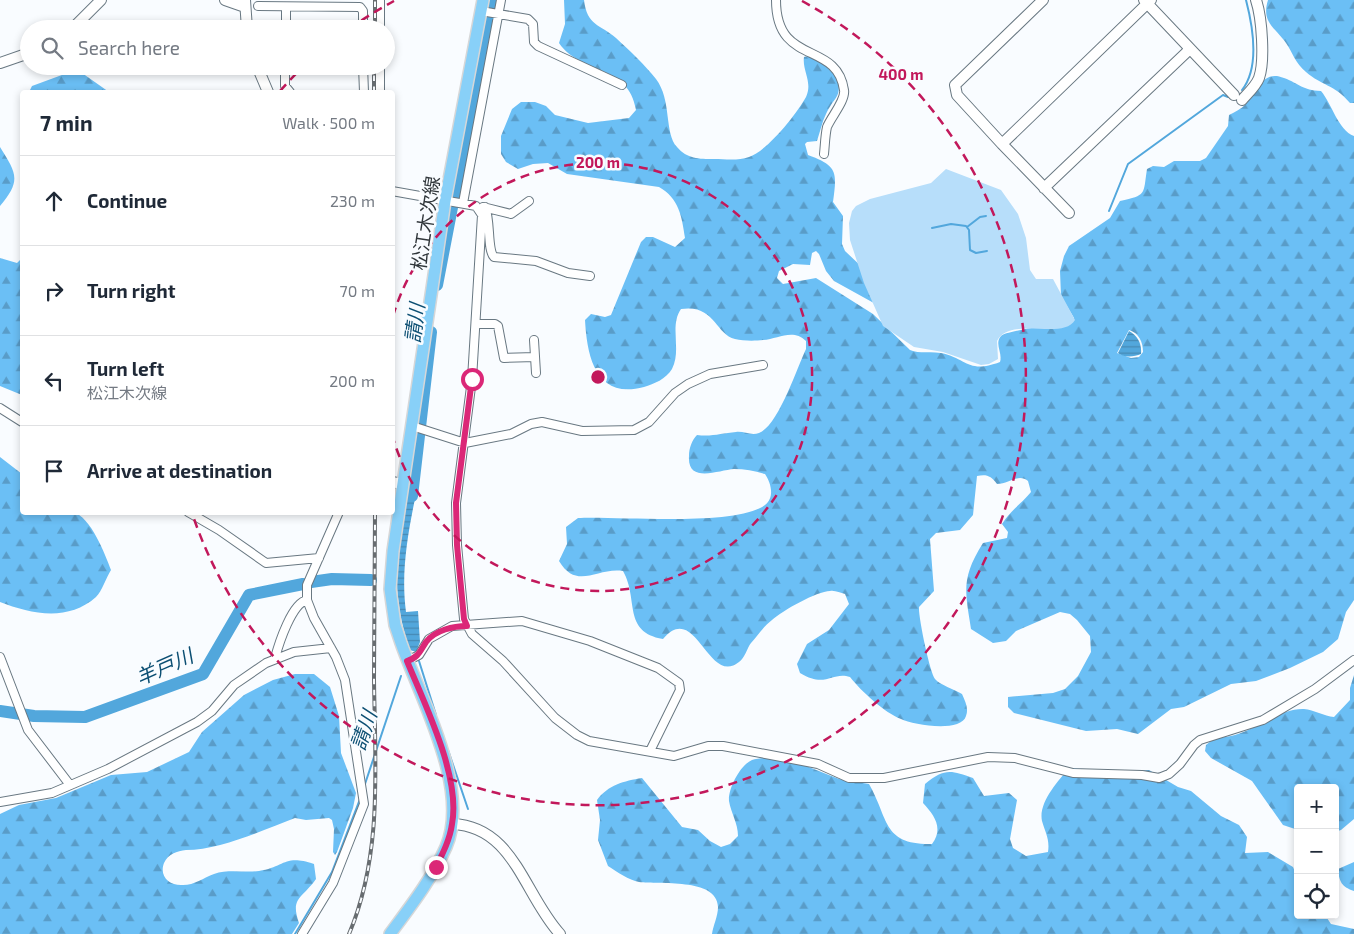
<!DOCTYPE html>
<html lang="en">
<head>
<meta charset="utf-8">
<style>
  :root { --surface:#fff; --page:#f6f6f7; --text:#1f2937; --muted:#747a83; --line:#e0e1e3 }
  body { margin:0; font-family:"Exo 2","Noto Sans JP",sans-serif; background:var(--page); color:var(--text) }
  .controls { position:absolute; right:15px; bottom:15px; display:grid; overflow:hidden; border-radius:5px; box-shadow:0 2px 8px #0003 }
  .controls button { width:45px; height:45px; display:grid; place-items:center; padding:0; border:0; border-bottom:1px solid var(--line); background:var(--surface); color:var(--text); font:25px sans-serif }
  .stop { position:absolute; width:15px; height:15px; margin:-11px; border:4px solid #db2777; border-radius:50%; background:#fff }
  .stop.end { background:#db2777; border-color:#fff; box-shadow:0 1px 5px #0008 }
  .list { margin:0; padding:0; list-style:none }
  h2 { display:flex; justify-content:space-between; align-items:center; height:65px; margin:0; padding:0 20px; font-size:21px }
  h2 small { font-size:16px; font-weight:400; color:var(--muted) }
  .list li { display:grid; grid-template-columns:32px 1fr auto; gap:15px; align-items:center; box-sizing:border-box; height:90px; padding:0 20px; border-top:1px solid var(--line) }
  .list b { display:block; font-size:19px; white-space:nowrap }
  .list p { margin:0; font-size:16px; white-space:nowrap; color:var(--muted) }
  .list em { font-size:16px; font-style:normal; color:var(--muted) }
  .icon { flex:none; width:28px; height:28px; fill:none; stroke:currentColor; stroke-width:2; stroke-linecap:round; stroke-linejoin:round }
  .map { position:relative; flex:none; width:1354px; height:934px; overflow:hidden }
  .search { position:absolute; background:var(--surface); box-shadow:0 2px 8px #0003; left:20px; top:20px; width:375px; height:55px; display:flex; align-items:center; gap:12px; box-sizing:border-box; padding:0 18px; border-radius:28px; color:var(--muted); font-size:19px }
  .panel { position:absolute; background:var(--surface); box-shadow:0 2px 8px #0003; left:20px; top:90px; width:375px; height:425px; border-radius:5px }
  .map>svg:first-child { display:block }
  .forest { fill:url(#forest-firs); fill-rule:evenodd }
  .green { fill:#b7defa }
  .water { fill:url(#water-rules) }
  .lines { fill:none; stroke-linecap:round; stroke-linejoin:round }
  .stream { stroke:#52a7dc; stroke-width:2 }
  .river { stroke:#52a7dc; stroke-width:12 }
  .street-casing { stroke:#697882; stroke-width:10 }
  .secondary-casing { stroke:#697882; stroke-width:12 }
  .primary-casing { stroke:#d6d7d8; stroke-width:14 }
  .street { stroke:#fff; stroke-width:8 }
  .secondary { stroke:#fff; stroke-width:10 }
  .primary { stroke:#88d0f8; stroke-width:11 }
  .rail-casing { stroke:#676c70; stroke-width:4 }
  .rail { stroke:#f9fcff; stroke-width:2; stroke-dasharray:5.5; stroke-linecap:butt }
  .route { stroke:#db2777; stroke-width:6 }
  .ring { fill:none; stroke:#c2185b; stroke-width:2.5; stroke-dasharray:9 6 }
  .labels { text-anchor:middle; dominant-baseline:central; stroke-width:5; stroke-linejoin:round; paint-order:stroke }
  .street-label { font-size:19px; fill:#31373b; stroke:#f9fcff }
  .water-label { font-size:20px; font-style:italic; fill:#0c4f73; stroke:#f9fcff }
  .centre { fill:#c2185b; stroke:#f9fcff; stroke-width:2.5 }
  .ring-label { font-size:15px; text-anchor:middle; font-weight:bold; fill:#c2185b; stroke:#f9fcff; stroke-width:5; stroke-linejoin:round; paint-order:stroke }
</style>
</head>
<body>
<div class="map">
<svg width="1354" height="934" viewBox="0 0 1354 934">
  <defs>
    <pattern id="forest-firs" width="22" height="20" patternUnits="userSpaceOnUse" patternTransform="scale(1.25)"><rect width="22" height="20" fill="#6bbff5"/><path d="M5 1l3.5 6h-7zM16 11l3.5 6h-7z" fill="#599cc8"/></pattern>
    <pattern id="water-rules" width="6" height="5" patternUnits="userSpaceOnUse" patternTransform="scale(1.25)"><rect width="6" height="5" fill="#52a7dc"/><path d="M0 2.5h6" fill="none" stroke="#4589b4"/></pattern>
  </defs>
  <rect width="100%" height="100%" fill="#f9fcff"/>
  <path class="forest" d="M 564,0 L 584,0 C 587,26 600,24 616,38 C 629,50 645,65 656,79 C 672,100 664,133 677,147 C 687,159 699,159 714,159 C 725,159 738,161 749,157 C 767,151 796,115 806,97 C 813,82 802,71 804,57 C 816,54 828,67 837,73 C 842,100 836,93 826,114 C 822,122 820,132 817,141 L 807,142 L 805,144 L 808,155 C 838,166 837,172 833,202 L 843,216 L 842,244 L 845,251 L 863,268 L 894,311 L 872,302 L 834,281 L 826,271 L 819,254 L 816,251 L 812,253 L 810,265 L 793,264 L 779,271 L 777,278 L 783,284 L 816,278 L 873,314 L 910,350 C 920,354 930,351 941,353 C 968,359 968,374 1000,362 C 1003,353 994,344 1001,336 C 1004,331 1062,323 1073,322 L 1074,318 L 1061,296 L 1060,271 L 1064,256 L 1069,246 L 1110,218 L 1120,201 C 1147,195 1143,195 1147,169 L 1153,166 L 1164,167 L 1174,161 L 1200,161 L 1206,158 L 1228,126 L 1229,115 C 1235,112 1241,109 1246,104 C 1257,91 1263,69 1284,78 C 1300,84 1302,90 1321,91 C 1332,104 1338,130 1354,136 L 1354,600 L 1346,612 L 1338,639 L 1323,652 L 1290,668 L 1256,681 L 1231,684 L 1184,707 L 1171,709 L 1138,734 L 1117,729 L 1086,731 L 1014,713 L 1008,707 L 1008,697 L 1053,693 L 1065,689 L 1078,676 L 1091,652 L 1090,636 L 1077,620 L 1070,614 L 1060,612 L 1016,631 L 1006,641 L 993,643 L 971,629 C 965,591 961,578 983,543 L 1007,538 L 1008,532 L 1002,524 C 1011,510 1021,504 1031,492 L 1028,481 C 1018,473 1009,484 997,484 C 991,476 987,474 977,476 L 973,515 L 960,530 L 936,533 L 930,539 L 934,591 L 919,607 C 918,616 930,673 935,679 C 940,685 954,689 962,694 C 965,701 969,708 966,716 C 961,733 913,725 901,719 C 885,713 861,691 850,677 C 832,671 826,689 800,673 L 797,664 L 807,644 L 829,630 L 849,604 L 845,594 C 840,593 835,590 830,591 C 817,591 782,611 772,620 C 764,626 758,635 751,643 C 747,648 745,658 739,662 C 708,687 696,600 663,639 C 622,632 639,599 623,571 C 597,567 577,591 559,561 L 567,544 L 566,527 L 578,518 C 618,516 736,527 765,505 C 775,497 771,483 765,474 C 755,471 745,469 734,469 C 719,470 687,484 689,456 C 689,448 692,440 697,435 C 712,437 722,433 736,432 C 744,431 751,436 759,433 C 778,426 797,368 806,349 L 806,341 C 793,328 778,339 763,340 C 755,341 743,341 735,339 C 715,334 715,304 681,309 C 669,326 682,350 672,369 C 666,379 654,384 644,387 C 596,400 587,357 585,320 L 591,314 L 605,317 L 611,315 L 641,242 L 646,237 L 653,237 L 675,247 L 685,238 C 682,217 679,198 659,187 L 567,174 L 548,163 L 533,164 L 518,169 L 506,162 L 501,154 L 501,136 L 512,109 L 521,102 L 535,102 L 546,106 L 555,115 L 588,123 L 629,118 L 636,110 C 629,64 581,75 559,43 L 565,24 ZM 1129,330 C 1139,333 1143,342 1143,352 L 1139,357 L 1131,358 L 1117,353 Z
    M 1268,0 L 1354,0 L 1354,103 L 1350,103 C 1334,84 1322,86 1306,72 C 1295,63 1293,53 1286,43 C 1275,27 1261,23 1268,0 Z
    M 70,72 L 82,73 L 109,92 L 29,92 L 32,86 Z
    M 0,147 C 16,173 22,180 0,206 Z
    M 0,258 L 17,263 L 22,258 L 22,395 L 0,386 Z
    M 0,457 L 22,474 L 22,512 C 38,512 58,509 73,512 C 91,517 105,554 111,570 C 106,578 102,591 96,597 C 68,622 31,614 0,602 Z
    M 295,674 L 314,674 L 330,687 L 339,716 L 341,753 L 356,793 L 353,808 L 337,852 L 335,855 L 333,852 L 334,829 L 332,820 L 329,818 L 306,820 L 295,818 C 263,830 220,850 186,850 C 177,851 168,854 164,863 C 159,876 169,885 181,885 C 193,886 203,878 214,874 C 228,869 245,873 259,871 C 285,867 284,854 314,864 L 316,879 C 302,899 290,897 299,923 L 292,934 L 0,934 L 0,814 L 19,805 L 56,798 L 111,775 L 147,772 L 189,752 L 202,732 L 244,695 L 273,680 Z
    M 1354,675 L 1354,819 L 1341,830 L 1335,832 L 1335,788 L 1298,788 L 1298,830 L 1283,825 L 1252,781 L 1211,758 L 1205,751 L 1206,745 C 1214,737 1224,738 1235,735 C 1257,729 1280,708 1304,709 C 1314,710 1324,716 1334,717 L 1350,700 L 1350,688 Z
    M 764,758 L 796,762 L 839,779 L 869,784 C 889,819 882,845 932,844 C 944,828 934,815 923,803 L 925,784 C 944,768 951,770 973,778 L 984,796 L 1009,793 L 1017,800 L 1010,839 L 1013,848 L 1026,856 L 1048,852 C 1050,839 1045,832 1042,821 C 1038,803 1058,781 1069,768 L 1123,772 L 1149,770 L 1178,787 L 1191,791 L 1221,816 L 1239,825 L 1247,837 L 1245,853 L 1268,852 L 1293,867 L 1298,879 L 1298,915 L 1325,915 L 1331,924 L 1354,929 L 1354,934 L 712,934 C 713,926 718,916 718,907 C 717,877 658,885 639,882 C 629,880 617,872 608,866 L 598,840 L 600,820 L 597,800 C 608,785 624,781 642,778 L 682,827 L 698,830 L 710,841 L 721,847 L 730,844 L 738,836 C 738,823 731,813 729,801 C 728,789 740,765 752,760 C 755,759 760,758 764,758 Z
    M 1354,862 L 1354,891 C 1342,887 1339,882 1338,869 Z"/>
  <path class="green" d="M 946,169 L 1001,190 L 1018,214 L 1026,238 L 1030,270 L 1036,279 L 1053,279 L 1075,320 C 1063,341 1010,315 997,341 L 998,359 L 989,364 L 981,365 L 943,352 L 914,347 L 883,326 L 864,283 L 850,240 L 849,223 L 852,211 L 856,206 L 870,199 L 931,183 Z"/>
  <path class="water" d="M 1129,331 C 1138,336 1142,344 1141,354 C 1134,357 1124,358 1118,353 Z
    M 411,478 L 419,479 C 410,523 400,567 406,612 L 418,611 L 420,642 L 416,652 L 410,650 C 387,583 399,545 411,478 Z"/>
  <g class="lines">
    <path class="stream" d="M 1242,90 C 1260,67 1253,27 1246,0
      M 1109,211 L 1128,164 L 1223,95 L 1228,97
      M 967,227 L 980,217 L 986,216
      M 932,228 L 951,224 L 966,226 L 969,230 L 970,250 L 976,253 L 987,251
      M 419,661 L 436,715
      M 448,750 L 468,809
      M 364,787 L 401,676
      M 295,934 L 332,872 L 360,799"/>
    <path class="river" d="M 437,285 L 492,0
      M 412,496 L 431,332
      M 311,582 L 332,579 L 371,580
      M 0,711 L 34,716 L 85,717 L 203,674 L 249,595 L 303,584"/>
    <g class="street-casing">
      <path id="street" d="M 380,0 L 380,29
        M 776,0 C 776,67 837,40 844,90 C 846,100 831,117 827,127 C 825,136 825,145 824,154
        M 258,6 L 360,7 L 363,11 L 363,29
        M 481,11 L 528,19 L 533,24 L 534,42 L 538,46 L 622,85
        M 286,29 L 286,7
        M 285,66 L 285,86 L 290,92
        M 363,66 L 364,92
        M 380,66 L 380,92
        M 392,191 L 476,206 L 482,215 L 472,379 L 456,503 L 457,545 L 464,619 L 472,634 L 503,661 L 555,718 L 577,735 L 589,741 L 674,756 L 708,746 L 723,746 L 818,764 L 849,778 L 884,778 L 988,757 L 1015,758 L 1073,773 L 1142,775 L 1159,778 L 1169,774 L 1180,764 L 1194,745 L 1200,740 L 1263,720 L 1315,689 L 1354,660
        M 463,203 L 501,0
        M 483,207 L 511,214 L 529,201
        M 485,207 C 491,221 487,250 494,257 L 536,261 L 568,273 L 590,276
        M 477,324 L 495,324 L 498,326 L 504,358 L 535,357
        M 534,340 L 536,373
        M 0,408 L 22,422
        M 412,426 L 465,443 L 511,434 L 531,424 L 542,422 L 582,431 L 634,430 L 649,422 L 675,393 L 688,384 L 710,374 L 763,365
        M 188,512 L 219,530 L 266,563 L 319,558
        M 0,657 L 28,730 L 70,785
        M 275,658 C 279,643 292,603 307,600
        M 407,661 L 419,655 L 429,639 L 452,626 L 522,621 L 590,641 L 658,668 L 679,683 L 680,690 L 650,751
        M 0,802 L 52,793 L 108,769 L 197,722 L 212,711 L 234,685 L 266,663 L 294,652 L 331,648
        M 302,934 L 333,883 L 364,804 L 345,680 L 336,657 L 314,618 L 307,600 L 307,585 L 339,512"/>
    </g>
    <g class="secondary-casing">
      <path id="secondary" d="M 225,0 L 245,7
        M 245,0 L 247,29
        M 1043,0 L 955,85 L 957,95 L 1002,144 L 1151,0
        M 1144,0 L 1234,95
        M 72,29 L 101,0
        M 0,63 L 29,53
        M 257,66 L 268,92
        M 1242,100 C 1248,93 1256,86 1259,78 C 1265,61 1262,18 1256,0
        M 1002,144 L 1069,213
        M 1044,188 L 1190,49
        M 392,482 L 402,484
        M 452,824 C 514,826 524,895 560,934"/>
    </g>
    <g class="primary-casing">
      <path id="primary" d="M 390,934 C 410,907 432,879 446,847 C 471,789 421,700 401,643 L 395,625 L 390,589 L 393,551 L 445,201 L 483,0"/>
    </g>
    <use href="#street" class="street"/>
    <use href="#secondary" class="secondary"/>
    <use href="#primary" class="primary"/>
    <g class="rail-casing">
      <path id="rail" d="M 375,29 L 375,0
        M 374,92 L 374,66
        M 349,934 C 383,854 375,765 374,679 C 374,624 375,568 375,512"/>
    </g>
    <use href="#rail" class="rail"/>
  </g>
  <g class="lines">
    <path class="route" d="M 436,867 C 443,853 450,839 452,824 C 461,777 425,705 407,661 C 419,657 420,651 426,642 C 435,630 454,626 467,626 L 464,619 L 457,545 L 456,503 L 472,379"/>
  </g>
  <g class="ring">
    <path d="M393 316A214 214 0 1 1 393 438"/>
    <path d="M280 91A428 428 0 0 1 303 67M349 29A428 428 0 0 1 394 1M802 1A428 428 0 1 1 192 513"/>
  </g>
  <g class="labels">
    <g class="street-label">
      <text transform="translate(425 223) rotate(-81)">松江木次線</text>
    </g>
    <g class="water-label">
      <text transform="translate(414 323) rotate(-83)">請川</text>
      <text transform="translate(164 666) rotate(-24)">羊戸川</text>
      <text transform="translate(363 730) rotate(-71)">請川</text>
    </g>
  </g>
  <circle cx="598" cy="377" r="8" class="centre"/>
  <g class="ring-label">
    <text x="901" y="80">400 m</text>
    <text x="598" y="168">200 m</text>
  </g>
</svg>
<div class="controls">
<button>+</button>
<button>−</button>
<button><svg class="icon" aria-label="locate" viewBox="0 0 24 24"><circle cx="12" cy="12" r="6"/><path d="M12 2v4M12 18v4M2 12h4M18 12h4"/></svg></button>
</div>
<div class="stop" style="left:472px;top:379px"></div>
<div class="stop end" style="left:436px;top:867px"></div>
<div class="search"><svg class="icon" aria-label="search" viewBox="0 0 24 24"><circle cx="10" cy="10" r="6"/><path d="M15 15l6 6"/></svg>Search here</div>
<section class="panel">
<h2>7 min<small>Walk · 500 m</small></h2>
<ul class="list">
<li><svg class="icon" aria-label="ahead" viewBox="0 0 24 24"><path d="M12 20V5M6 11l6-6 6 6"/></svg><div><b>Continue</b></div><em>230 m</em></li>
<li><svg class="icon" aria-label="right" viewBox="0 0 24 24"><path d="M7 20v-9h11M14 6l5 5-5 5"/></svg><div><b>Turn right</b></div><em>70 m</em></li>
<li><svg class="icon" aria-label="left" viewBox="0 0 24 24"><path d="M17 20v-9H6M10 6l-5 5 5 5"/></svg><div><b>Turn left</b><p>松江木次線</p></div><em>200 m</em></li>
<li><svg class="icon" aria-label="arrive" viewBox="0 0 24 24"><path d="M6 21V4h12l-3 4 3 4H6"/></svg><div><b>Arrive at destination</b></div></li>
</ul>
</section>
</div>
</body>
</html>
